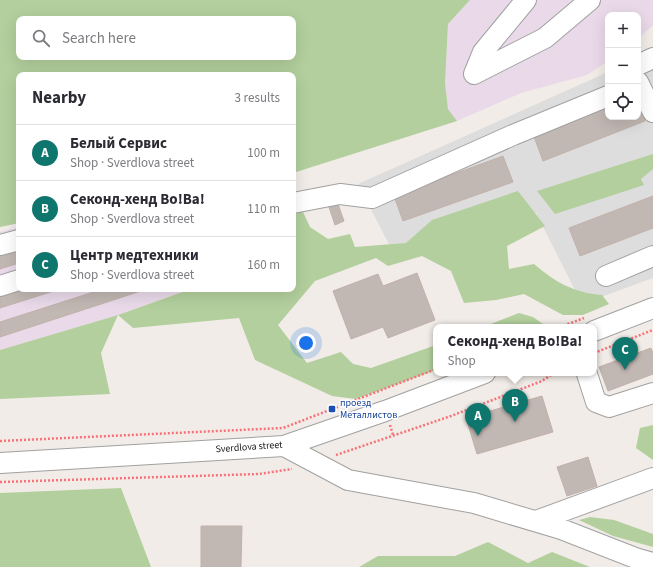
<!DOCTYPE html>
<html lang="en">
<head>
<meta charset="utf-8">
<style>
  :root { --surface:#fff; --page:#f7f7f7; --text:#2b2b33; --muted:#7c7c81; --line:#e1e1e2; --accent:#0f766e }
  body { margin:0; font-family:"Source Sans 3",sans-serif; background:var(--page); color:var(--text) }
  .controls { position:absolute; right:12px; top:12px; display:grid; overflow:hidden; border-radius:8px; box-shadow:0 4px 16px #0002 }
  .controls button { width:36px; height:36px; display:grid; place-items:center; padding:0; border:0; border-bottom:1px solid var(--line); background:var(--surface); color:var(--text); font:20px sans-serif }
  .you { position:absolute; left:306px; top:343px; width:14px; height:14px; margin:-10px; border:3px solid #fff; border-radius:50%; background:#1a73e8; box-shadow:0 0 0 6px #1a73e833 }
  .badge { display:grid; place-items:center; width:26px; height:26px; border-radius:50%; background:var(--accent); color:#fff; font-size:13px; font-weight:700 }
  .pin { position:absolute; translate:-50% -33px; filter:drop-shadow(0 1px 2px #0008) }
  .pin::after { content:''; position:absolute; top:21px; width:14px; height:12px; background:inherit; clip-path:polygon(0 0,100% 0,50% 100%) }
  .popup { position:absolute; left:433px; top:324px; width:164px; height:52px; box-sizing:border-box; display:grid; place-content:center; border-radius:8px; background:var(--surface); filter:drop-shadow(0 1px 3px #0005); font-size:13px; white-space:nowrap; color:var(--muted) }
  .popup b { font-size:15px; color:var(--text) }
  .popup::after { content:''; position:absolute; left:50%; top:100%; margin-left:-8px; border:8px solid transparent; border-top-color:var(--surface) }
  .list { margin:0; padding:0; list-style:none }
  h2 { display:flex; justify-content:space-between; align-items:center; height:52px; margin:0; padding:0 16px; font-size:17px }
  h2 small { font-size:13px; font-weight:400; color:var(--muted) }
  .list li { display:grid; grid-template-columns:26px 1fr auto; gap:12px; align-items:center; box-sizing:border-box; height:56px; padding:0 16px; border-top:1px solid var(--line) }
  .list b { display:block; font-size:15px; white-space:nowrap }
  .list p { margin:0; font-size:13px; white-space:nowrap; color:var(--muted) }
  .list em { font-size:13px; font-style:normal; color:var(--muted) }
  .icon { flex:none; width:22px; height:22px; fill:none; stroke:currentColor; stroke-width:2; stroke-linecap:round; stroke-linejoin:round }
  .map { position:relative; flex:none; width:653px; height:567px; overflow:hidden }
  .search { position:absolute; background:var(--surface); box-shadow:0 4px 16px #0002; left:16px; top:16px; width:280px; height:44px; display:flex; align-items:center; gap:10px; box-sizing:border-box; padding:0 14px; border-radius:8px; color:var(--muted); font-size:15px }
  .panel { position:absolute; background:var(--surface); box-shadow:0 4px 16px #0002; left:16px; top:72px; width:280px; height:220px; border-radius:8px }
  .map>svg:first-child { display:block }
  .residential { fill:#dedddd }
  .industrial { fill:#e9d9e9 }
  .forest { fill:#b3cf9d; fill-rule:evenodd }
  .building { fill:#c1b7b3; stroke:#c2b1aa }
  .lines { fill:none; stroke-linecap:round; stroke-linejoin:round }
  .minor-casing { stroke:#a1a1a1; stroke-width:22 }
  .path { stroke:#f67278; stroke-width:2.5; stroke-dasharray:2 2; stroke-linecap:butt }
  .minor { stroke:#fff; stroke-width:20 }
  .transit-dot { fill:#1a4fb4; stroke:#fff; stroke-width:1.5 }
  .labels { text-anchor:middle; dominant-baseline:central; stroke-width:3; stroke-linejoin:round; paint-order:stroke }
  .transit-label { font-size:10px; fill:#164399; stroke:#fff; text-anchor:start }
  .street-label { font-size:10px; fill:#202020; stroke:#fff }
</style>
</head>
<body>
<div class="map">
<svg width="653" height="567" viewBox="0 0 653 567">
  <rect width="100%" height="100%" fill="#f1ece7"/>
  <path class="residential" d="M 653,52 L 653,278 L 582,304 L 536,213 L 394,254 L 358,184 L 608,72 L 608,117 L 638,117 L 638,59 Z"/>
  <path class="industrial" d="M 470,0 L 653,0 L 653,25 L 638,39 L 638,15 L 608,15 L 608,61 L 587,75 L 521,93 L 457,121 L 448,109 L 445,83 L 448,24 Z
    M 19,227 L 19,289 L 191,289 L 118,315 L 0,350 L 0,232 Z"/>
  <path class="forest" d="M 0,0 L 470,0 L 448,24 L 445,83 L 448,109 L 457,121 L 293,173 L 293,75 L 19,75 L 19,223 L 0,227 ZM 19,19 L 293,19 L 293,57 L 19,57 Z
    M 653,154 L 653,169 L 641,179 L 644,185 L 555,214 L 537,191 Z
    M 518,191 L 545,226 L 507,246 L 509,269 L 534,264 C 555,282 574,293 602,295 L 609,304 L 583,315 L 563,315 L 524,294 L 496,300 L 464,303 L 451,271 L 422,256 L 388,266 L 376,258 L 315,281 L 278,325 L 307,363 L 341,352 L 353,364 L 371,368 L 436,345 L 436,370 L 356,399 L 332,396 L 255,360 L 239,318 L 133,328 L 118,315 L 101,353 L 110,394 L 0,399 L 0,350 L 118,315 L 191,289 L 293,289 L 293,215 L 302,210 L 310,227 L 328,239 L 350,234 L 355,247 L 406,243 L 432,220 Z
    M 519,313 L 533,317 L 543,324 L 542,327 L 483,327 Z
    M 653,425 L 653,460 L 636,448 L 640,428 Z
    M 121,488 L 151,567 L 0,567 L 0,493 Z
    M 590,517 L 614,520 L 653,534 L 653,547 L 613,536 L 579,520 Z
    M 488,542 L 528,563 L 552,552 L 590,567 L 359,567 L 378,556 L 455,556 Z"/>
  <path class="building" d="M 638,103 L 645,121 L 543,161 L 533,134 L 608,105 L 608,117 L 638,117 Z
    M 503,156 L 513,182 L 403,221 L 394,196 Z
    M 653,196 L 653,228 L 580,256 L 569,228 Z
    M 338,204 L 344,221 L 335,225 L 329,207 Z
    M 19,248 L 19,263 L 0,269 L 0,254 Z
    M 417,273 L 435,320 L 388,338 L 383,327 L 351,339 L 333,291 L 378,274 L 383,286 Z
    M 19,289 L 60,289 L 0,308 L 0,292 Z
    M 103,289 L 147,289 L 0,337 L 0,322 Z
    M 651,348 L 653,353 L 653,374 L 608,391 L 599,367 Z
    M 542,396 L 553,432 L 477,454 L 466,418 Z
    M 588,457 L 597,486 L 567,496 L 557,467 Z
    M 201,526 L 242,526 L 241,567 L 201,567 Z"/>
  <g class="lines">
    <g class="minor-casing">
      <path id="minor" d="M 526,0 L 483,52 L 474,74 L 545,38 L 590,0
        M 638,65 L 653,58
        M 638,82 L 653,112
        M 293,203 L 340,194 L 372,198 L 513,135 L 608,96
        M 0,245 L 19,240
        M 606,276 L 653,256
        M 0,286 L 19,280
        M 594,331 L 653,308
        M 587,374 L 596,402 L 609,407 L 653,393
        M 284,446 L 348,480 L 474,503 L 561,529 L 638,559 L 653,563
        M 0,463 L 284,446 L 385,411 L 485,373
        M 536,521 L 653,478"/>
    </g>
    <path class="path" d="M 560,327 L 584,318
      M 594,353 L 653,330
      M 390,425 L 393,435
      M 0,441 L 283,428 L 436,369
      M 336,455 L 451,416 L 542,381 L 554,373
      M 0,482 L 259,474 L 292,469"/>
    <use href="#minor" class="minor"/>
  </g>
  <rect class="transit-dot" x="328" y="405" width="8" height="8" rx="2"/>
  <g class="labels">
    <g class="transit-label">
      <text x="340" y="403">проезд<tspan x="340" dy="12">Металлистов</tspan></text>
    </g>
    <g class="street-label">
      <text transform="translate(249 447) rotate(-4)">Sverdlova street</text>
    </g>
  </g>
</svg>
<div class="controls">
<button>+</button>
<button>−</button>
<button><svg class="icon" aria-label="locate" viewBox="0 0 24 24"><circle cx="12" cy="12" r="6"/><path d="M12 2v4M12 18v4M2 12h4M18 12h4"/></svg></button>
</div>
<div class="you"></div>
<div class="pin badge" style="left:478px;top:436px">A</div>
<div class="pin badge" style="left:515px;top:422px">B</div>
<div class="popup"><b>Секонд-хенд Во!Ва!</b>Shop</div>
<div class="pin badge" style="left:625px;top:370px">C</div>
<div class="search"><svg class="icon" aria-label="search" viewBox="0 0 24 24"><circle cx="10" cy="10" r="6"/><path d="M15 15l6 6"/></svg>Search here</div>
<section class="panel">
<h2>Nearby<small>3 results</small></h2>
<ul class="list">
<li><span class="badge">A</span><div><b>Белый Сервис</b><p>Shop · Sverdlova street</p></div><em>100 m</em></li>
<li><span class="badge">B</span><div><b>Секонд-хенд Во!Ва!</b><p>Shop · Sverdlova street</p></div><em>110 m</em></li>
<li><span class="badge">C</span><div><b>Центр медтехники</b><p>Shop · Sverdlova street</p></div><em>160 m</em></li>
</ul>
</section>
</div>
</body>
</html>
